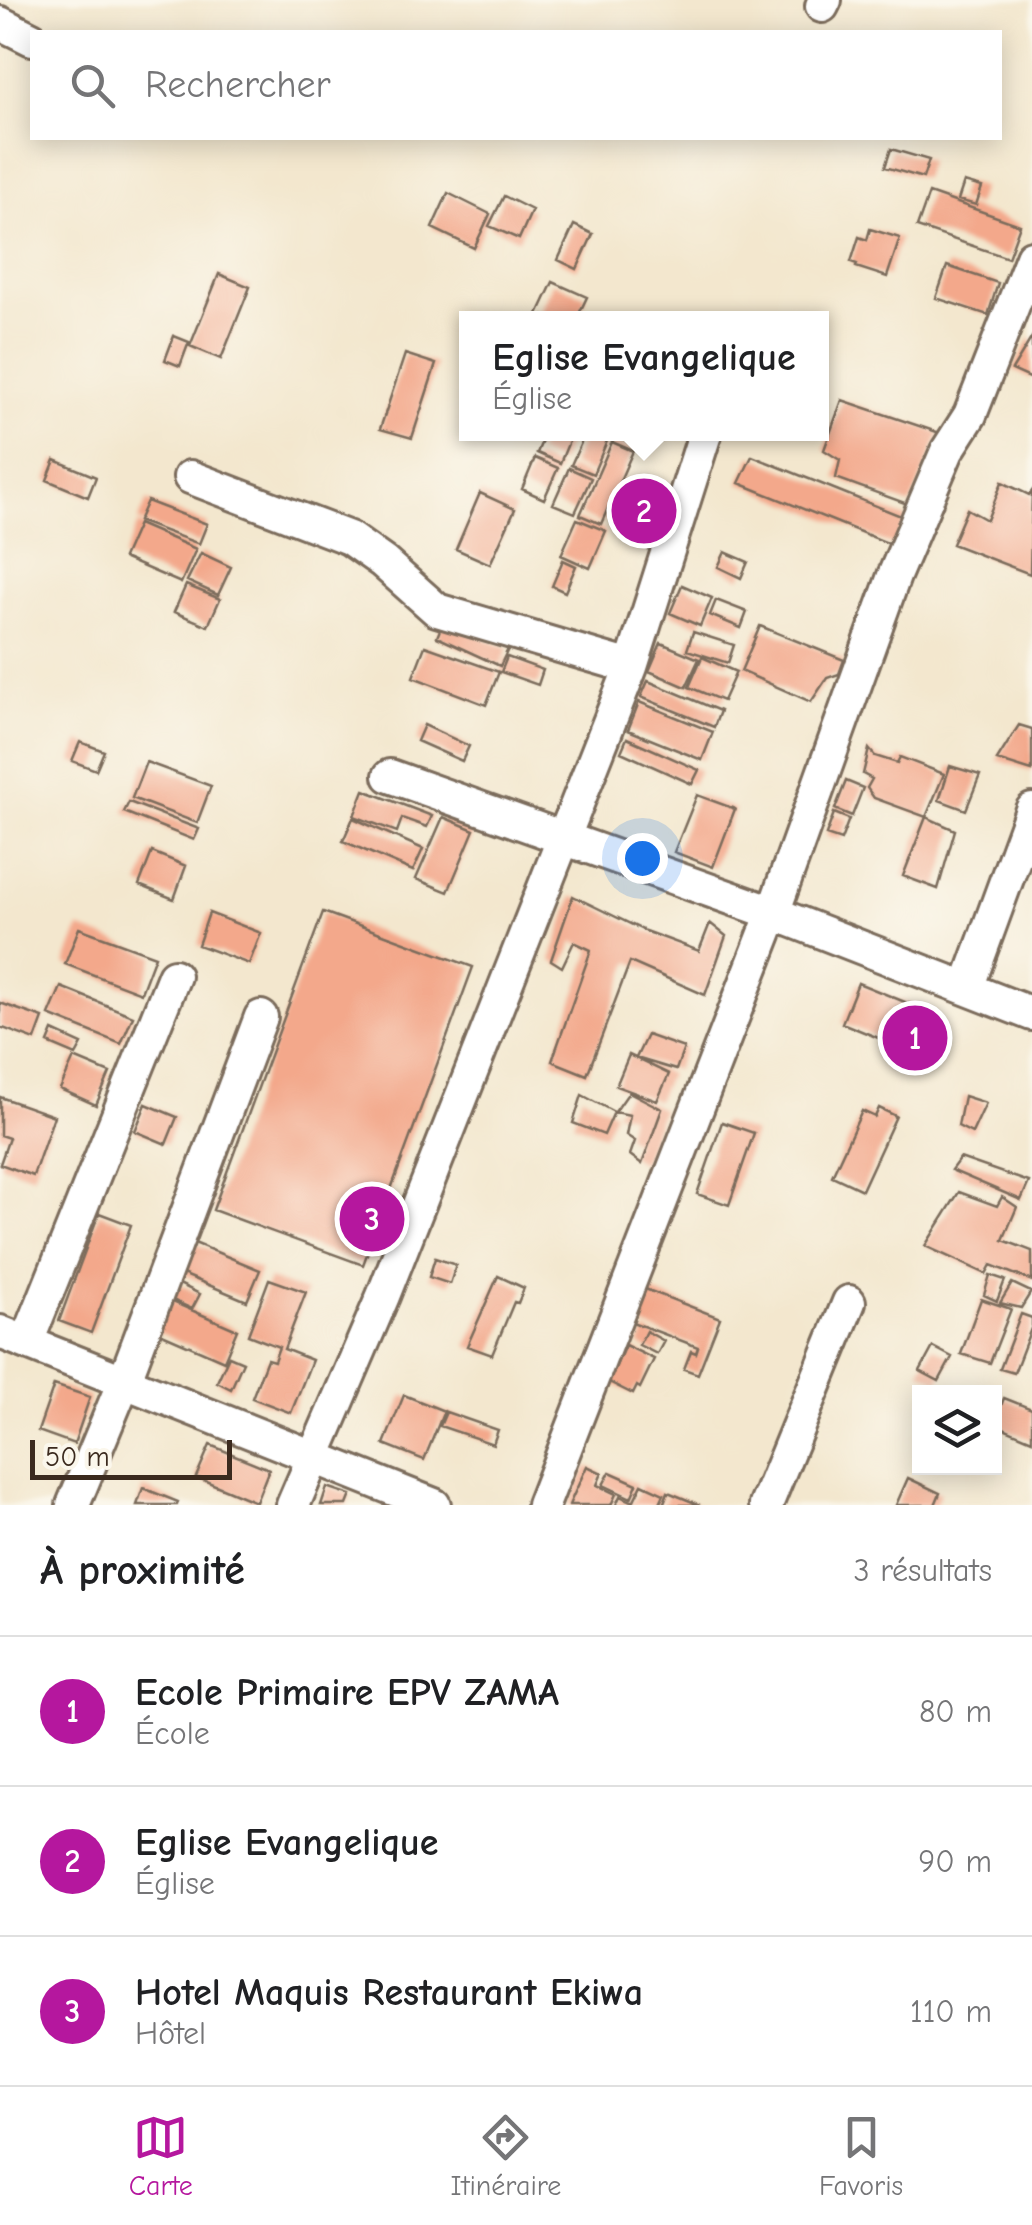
<!DOCTYPE html>
<html lang="fr">
<head>
<meta charset="utf-8">
<style>
  :root { --surface:#fff; --page:#f2f2f2; --text:#202124; --muted:#757577; --line:#e0e0e0; --accent:#b5179e }
  body { margin:0; font-family:"Comic Neue",sans-serif; background:var(--page); color:var(--text) }
  .controls { position:absolute; right:30px; bottom:30px; display:grid; overflow:hidden; border-radius:0px; box-shadow:0 5px 25px #0003 }
  .controls button { width:90px; height:90px; display:grid; place-items:center; padding:0; border:0; border-bottom:2px solid var(--line); background:var(--surface); color:var(--text); font:50px sans-serif }
  .scale { position:absolute; left:30px; bottom:25px; width:202px; box-sizing:border-box; padding-left:10px; border:5px solid #3b2a1e; border-top:0; font-size:28px; line-height:35px; white-space:nowrap; color:#3b2a1e; -webkit-text-stroke:8px #fbf7ec; paint-order:stroke }
  .you { position:absolute; left:642px; top:858px; width:35px; height:35px; margin:-25px; border:8px solid #fff; border-radius:50%; background:#1a73e8; box-shadow:0 0 0 15px #1a73e833 }
  .badge { display:grid; place-items:center; width:65px; height:65px; border-radius:50%; background:var(--accent); color:#fff; font-size:32px; font-weight:700 }
  .pin { position:absolute; translate:-50% -50%; border:5px solid #fff; box-shadow:0 2px 10px #0006 }
  .popup { position:absolute; left:459px; top:311px; width:370px; height:130px; box-sizing:border-box; display:grid; place-content:center; border-radius:0px; background:var(--surface); filter:drop-shadow(0 2px 8px #0005); font-size:32px; white-space:nowrap; color:var(--muted) }
  .popup b { font-size:38px; color:var(--text) }
  .popup::after { content:''; position:absolute; left:50%; top:100%; margin-left:-20px; border:20px solid transparent; border-top-color:var(--surface) }
  .list { margin:0; padding:0; list-style:none }
  h2 { display:flex; justify-content:space-between; align-items:center; height:130px; margin:0; padding:0 40px; font-size:42px }
  h2 small { font-size:32px; font-weight:400; color:var(--muted) }
  .list li { display:grid; grid-template-columns:65px 1fr auto; gap:30px; align-items:center; box-sizing:border-box; height:150px; padding:0 40px; border-top:2px solid var(--line) }
  .list b { display:block; font-size:38px; white-space:nowrap }
  .list p { margin:0; font-size:32px; white-space:nowrap; color:var(--muted) }
  .list em { font-size:32px; font-style:normal; color:var(--muted) }
  .icon { flex:none; width:55px; height:55px; fill:none; stroke:currentColor; stroke-width:2; stroke-linecap:round; stroke-linejoin:round }
  .map { position:relative; flex:none; width:1032px; height:1505px; overflow:hidden }
  .search { position:absolute; background:var(--surface); box-shadow:0 5px 25px #0003; left:30px; right:30px; top:30px; height:110px; display:flex; align-items:center; gap:25px; box-sizing:border-box; padding:0 35px; border-radius:0px; color:var(--muted); font-size:38px }
  .sheet { height:580px; background:var(--surface) }
  nav { display:flex; justify-content:space-around; align-items:center; box-sizing:border-box; height:140px; border-top:2px solid var(--line); background:var(--surface); font-size:28px; color:var(--muted) }
  nav a { display:grid; justify-items:center; gap:5px }
  nav .on { color:var(--accent) }
  .map>svg:first-child { display:block }
  .building { fill:#f3a88b }
  .lines { fill:none; stroke-linecap:round; stroke-linejoin:round }
  .minor-casing { stroke:#7b6c5c; stroke-width:38 }
  .minor { stroke:#fff; stroke-width:32 }
</style>
</head>
<body>
<div class="map">
<svg width="1032" height="1505" viewBox="0 0 1032 1505">
  <rect width="100%" height="100%" fill="#fbf7ec"/>
  <filter id="ink" filterUnits="userSpaceOnUse"><feTurbulence type="fractalNoise" baseFrequency=".01" numOctaves="2"/><feDisplacementMap in="SourceGraphic" scale="20" xChannelSelector="R" yChannelSelector="G"/><feConvolveMatrix kernelMatrix="1 2 1 2 8 2 1 2 1" color-interpolation-filters="sRGB"/></filter>
  <filter id="wash" filterUnits="userSpaceOnUse"><feTurbulence type="fractalNoise" baseFrequency=".0048" numOctaves="4" result="noise"/><feDisplacementMap in="SourceGraphic" scale="40" xChannelSelector="R" yChannelSelector="G"/><feGaussianBlur stdDeviation="2.25" result="paint"/><feColorMatrix in="noise" values="0 0 0 0 0 0 0 0 0 0 0 0 0 0 0 0 0 1.4 0 .05"/><feComposite in="paint" operator="in"/></filter>
  <g filter="url(#wash)">
    <rect width="100%" height="100%" fill="#f3e7ce"/>
    <g id="blocks">
      <path class="building" d="M 891,149 L 929,160 L 923,178 L 885,167 Z
        M 964,182 L 982,187 L 976,205 L 958,200 Z
        M 448,193 L 490,214 L 474,248 L 432,228 Z
        M 929,193 L 1020,225 L 1008,258 L 917,227 Z
        M 504,196 L 532,210 L 519,239 L 489,226 Z
        M 574,225 L 593,234 L 577,269 L 558,260 Z
        M 870,229 L 900,238 L 887,277 L 856,267 L 857,264 L 851,262 L 859,237 L 867,240 Z
        M 947,266 L 998,283 L 988,315 L 936,298 Z
        M 219,274 L 250,287 L 221,359 L 190,346 Z
        M 553,282 L 587,297 L 577,318 L 549,318 L 538,314 Z
        M 174,336 L 189,342 L 180,366 L 165,360 Z
        M 1032,337 L 1032,379 L 1012,370 Z
        M 405,354 L 436,364 L 412,438 L 380,429 Z
        M 842,400 L 940,433 L 910,505 L 836,478 L 840,460 L 824,450 Z
        M 545,434 L 572,434 L 560,463 L 537,453 Z
        M 585,434 L 607,441 L 593,474 L 571,465 Z
        M 612,442 L 633,451 L 601,524 L 580,515 Z
        M 752,456 L 906,518 L 895,546 L 739,483 Z
        M 535,458 L 558,468 L 544,499 L 522,489 Z
        M 55,460 L 96,477 L 88,497 L 47,480 Z
        M 569,468 L 591,478 L 575,513 L 553,504 Z
        M 1002,482 L 1029,495 L 1032,491 L 1030,574 L 952,544 L 967,509 L 987,520 Z
        M 480,493 L 515,509 L 490,564 L 456,549 Z
        M 147,501 L 207,524 L 199,544 L 138,521 Z
        M 577,519 L 606,531 L 590,568 L 561,555 Z
        M 138,524 L 196,549 L 181,583 L 123,558 Z
        M 725,552 L 748,562 L 741,578 L 718,567 Z
        M 201,553 L 231,567 L 218,595 L 187,581 Z
        M 563,560 L 576,566 L 565,592 L 552,586 Z
        M 186,585 L 220,599 L 208,626 L 174,612 Z
        M 682,585 L 712,598 L 700,626 L 670,613 Z
        M 716,600 L 747,612 L 741,628 L 710,615 Z
        M 444,620 L 508,649 L 500,666 L 437,637 Z
        M 760,626 L 844,660 L 839,674 L 827,678 L 811,702 L 741,671 Z
        M 693,632 L 734,645 L 728,663 L 687,650 Z
        M 661,643 L 699,659 L 686,687 L 649,671 Z
        M 425,646 L 499,672 L 486,705 L 413,677 Z
        M 507,657 L 543,670 L 538,685 L 501,672 Z
        M 702,657 L 736,672 L 723,701 L 689,687 Z
        M 648,681 L 720,711 L 714,727 L 641,697 Z
        M 639,702 L 713,732 L 702,760 L 628,730 Z
        M 424,725 L 469,746 L 462,761 L 417,741 Z
        M 1019,725 L 1032,729 L 1032,771 L 997,760 Z
        M 627,738 L 699,770 L 692,784 L 621,752 Z
        M 80,742 L 104,751 L 96,770 L 72,761 Z
        M 869,749 L 875,756 L 897,763 L 900,757 L 944,774 L 926,817 L 874,798 L 867,788 L 872,779 L 863,774 Z
        M 146,762 L 211,786 L 197,823 L 132,798 Z
        M 950,766 L 980,775 L 966,810 L 939,800 Z
        M 846,781 L 863,788 L 852,816 L 835,809 Z
        M 364,790 L 432,816 L 427,827 L 402,818 L 397,832 L 354,816 Z
        M 697,795 L 735,809 L 713,867 L 674,852 Z
        M 129,802 L 199,829 L 194,840 L 124,812 Z
        M 834,813 L 849,819 L 841,840 L 826,835 Z
        M 443,817 L 474,830 L 448,892 L 416,879 Z
        M 926,817 L 955,830 L 938,889 L 903,876 Z
        M 353,818 L 423,849 L 413,871 L 343,841 Z
        M 152,852 L 186,866 L 174,899 L 139,885 Z
        M 573,896 L 645,931 L 699,951 L 710,923 L 726,936 L 705,995 L 630,962 L 587,1075 L 552,1061 L 591,950 L 574,942 L 562,967 L 551,960 Z
        M 323,912 L 473,967 L 363,1265 L 213,1210 Z
        M 209,913 L 261,933 L 249,964 L 198,945 Z
        M 79,928 L 155,956 L 141,993 L 65,964 Z
        M 858,983 L 932,1013 L 915,1053 L 842,1023 Z
        M 61,987 L 133,1016 L 121,1044 L 49,1015 Z
        M 0,1003 L 43,1018 L 35,1040 L 0,1027 Z
        M 53,1031 L 82,1044 L 76,1055 L 48,1043 Z
        M 647,1035 L 684,1048 L 676,1070 L 636,1058 Z
        M 629,1055 L 669,1074 L 657,1101 L 616,1086 Z
        M 74,1058 L 110,1073 L 96,1105 L 60,1089 Z
        M 629,1092 L 662,1109 L 642,1164 L 630,1155 L 635,1141 L 626,1135 L 630,1115 L 615,1112 Z
        M 582,1095 L 614,1112 L 604,1135 L 573,1123 Z
        M 964,1096 L 986,1103 L 972,1133 L 958,1126 Z
        M 0,1097 L 54,1116 L 33,1176 L 0,1164 L 9,1138 L 0,1135 Z
        M 146,1104 L 177,1117 L 166,1144 L 135,1131 Z
        M 879,1108 L 896,1116 L 862,1190 L 832,1176 L 862,1111 L 875,1117 Z
        M 722,1122 L 754,1133 L 729,1205 L 697,1194 Z
        M 960,1158 L 1029,1182 L 1021,1200 L 951,1170 Z
        M 959,1192 L 997,1206 L 1002,1197 L 1017,1207 L 1003,1240 L 1032,1251 L 1032,1281 L 991,1265 L 986,1274 L 925,1246 Z
        M 99,1213 L 131,1225 L 91,1333 L 59,1321 Z
        M 192,1242 L 260,1270 L 247,1301 L 180,1273 Z
        M 435,1258 L 456,1265 L 450,1284 L 429,1277 Z
        M 990,1275 L 1005,1280 L 997,1301 L 984,1295 Z
        M 498,1276 L 524,1288 L 518,1303 L 514,1302 L 492,1355 L 467,1346 Z
        M 269,1279 L 306,1292 L 284,1349 L 312,1360 L 291,1413 L 252,1398 L 267,1359 L 274,1361 L 279,1347 L 248,1335 Z
        M 175,1282 L 200,1294 L 192,1309 L 168,1298 Z
        M 1012,1283 L 1031,1292 L 1021,1308 L 1000,1303 Z
        M 640,1287 L 720,1318 L 698,1374 L 684,1369 L 691,1351 L 696,1353 L 698,1347 L 627,1320 Z
        M 166,1299 L 237,1330 L 224,1361 L 153,1330 Z
        M 981,1299 L 1011,1309 L 990,1363 L 961,1354 Z
        M 1021,1314 L 1032,1318 L 1032,1326 L 1014,1373 L 1000,1369 Z
        M 646,1331 L 664,1341 L 657,1354 L 639,1345 Z
        M 625,1345 L 654,1359 L 640,1388 L 637,1386 L 633,1394 L 609,1382 Z
        M 933,1347 L 952,1357 L 939,1381 L 920,1371 Z
        M 229,1356 L 243,1362 L 231,1389 L 217,1382 Z
        M 54,1385 L 90,1397 L 74,1444 L 38,1431 Z
        M 404,1395 L 444,1411 L 424,1460 L 384,1444 Z
        M 1004,1398 L 1032,1409 L 1032,1440 L 994,1424 Z
        M 446,1412 L 498,1430 L 493,1444 L 440,1426 Z
        M 210,1445 L 269,1469 L 256,1502 L 196,1477 Z
        M 587,1466 L 602,1473 L 597,1485 L 616,1494 L 611,1505 L 569,1505 Z
        M 610,1472 L 637,1484 L 631,1498 L 603,1485 Z
        M 908,1478 L 940,1493 L 935,1505 L 896,1505 Z
        M 642,1484 L 664,1494 L 659,1505 L 616,1505 L 620,1496 L 633,1502 Z
        M 327,1487 L 351,1495 L 347,1505 L 321,1505 Z
        M 143,1488 L 178,1502 L 177,1505 L 137,1505 Z
        M 668,1492 L 700,1505 L 663,1505 Z"/>
    </g>
  </g>
  <g filter="url(#ink)">
    <use href="#blocks" fill-opacity="0" stroke="#7b6c5c" stroke-width="2.5"/>
    <g class="lines">
      <g class="minor-casing">
        <path id="minor" d="M 822,6 L 825,0
          M 0,23 L 32,39
          M 190,477 L 349,538 L 383,562 L 437,610 L 631,667
          M 390,776 L 773,913 L 1032,1014
          M 967,988 L 1032,810
          M 0,1332 L 434,1505
          M 27,1342 L 174,976
          M 73,1505 L 125,1379 L 261,1017
          M 293,1505 L 383,1296 L 631,667 L 705,434
          M 543,1505 L 773,913 L 894,576 L 947,451 L 970,415 L 1032,257
          M 766,1505 L 849,1302"/>
      </g>
      <use href="#minor" class="minor"/>
    </g>
  </g>
</svg>
<div class="controls">
<button><svg class="icon" aria-label="layers" viewBox="0 0 24 24"><path d="M12 4l9 5-9 5-9-5zM3 14l9 5 9-5"/></svg></button>
</div>
<div class="scale">50 m</div>
<div class="you"></div>
<div class="pin badge" style="left:915px;top:1038px">1</div>
<div class="pin badge" style="left:644px;top:511px">2</div>
<div class="popup"><b>Eglise Evangelique</b>Église</div>
<div class="pin badge" style="left:372px;top:1219px">3</div>
<div class="search"><svg class="icon" aria-label="search" viewBox="0 0 24 24"><circle cx="10" cy="10" r="6"/><path d="M15 15l6 6"/></svg>Rechercher</div>
</div>
<section class="sheet">
<h2>À proximité<small>3 résultats</small></h2>
<ul class="list">
<li><span class="badge">1</span><div><b>Ecole Primaire EPV ZAMA</b><p>École</p></div><em>80 m</em></li>
<li><span class="badge">2</span><div><b>Eglise Evangelique</b><p>Église</p></div><em>90 m</em></li>
<li><span class="badge">3</span><div><b>Hotel Maquis Restaurant Ekiwa</b><p>Hôtel</p></div><em>110 m</em></li>
</ul>
</section>
<nav>
<a class="on"><svg class="icon" aria-label="map" viewBox="0 0 24 24"><path d="M3 6l6-2 6 2 6-2v14l-6 2-6-2-6 2zM9 4v14M15 6v14"/></svg>Carte</a>
<a><svg class="icon" aria-label="directions" viewBox="0 0 24 24"><path d="M12 3l9 9-9 9-9-9zM9 14v-3h6M13 9l2 2-2 2"/></svg>Itinéraire</a>
<a><svg class="icon" aria-label="saved" viewBox="0 0 24 24"><path d="M7 4h10v16l-5-4-5 4z"/></svg>Favoris</a>
</nav>
</body>
</html>
